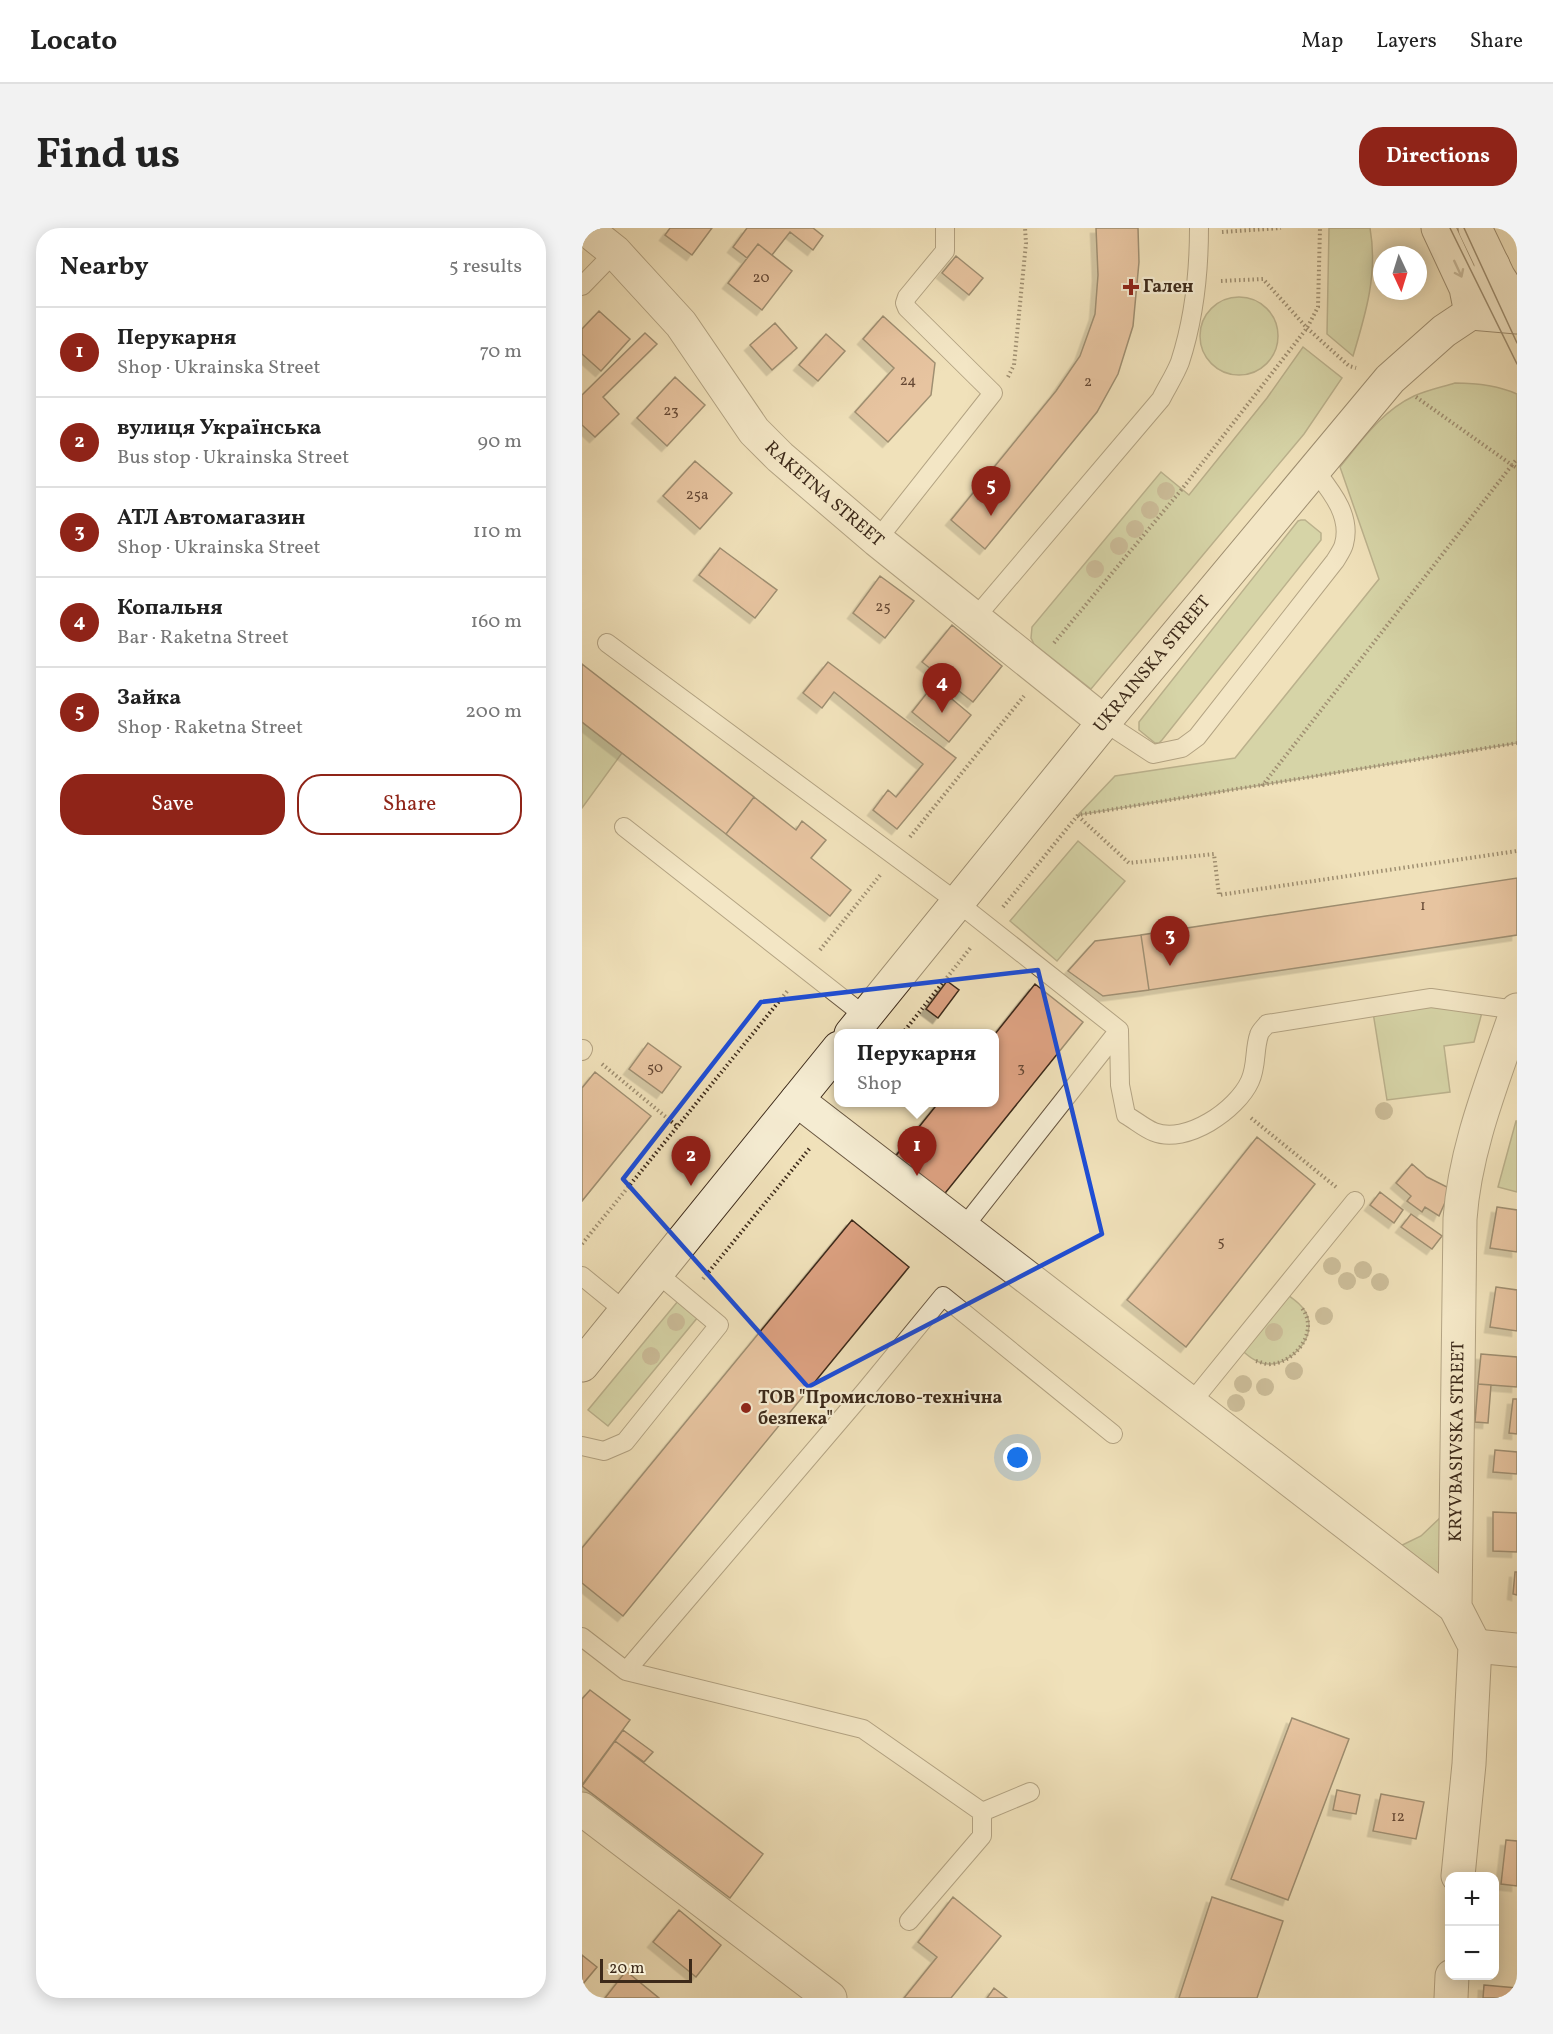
<!DOCTYPE html>
<html lang="en">
<head>
<meta charset="utf-8">
<style>
  :root { --surface:#fff; --page:#f2f2f2; --text:#222; --muted:#767676; --line:#e0e0e0; --accent:#8f2418 }
  body { margin:0; font-family:Vollkorn,serif; background:var(--page); color:var(--text) }
  .controls { position:absolute; right:18px; bottom:18px; display:grid; overflow:hidden; border-radius:12px; box-shadow:0 3px 15px #0003 }
  .controls button { width:54px; height:54px; display:grid; place-items:center; padding:0; border:0; border-bottom:2px solid var(--line); background:var(--surface); color:var(--text); font:30px sans-serif }
  .compass { position:absolute; left:791px; top:18px; width:54px; height:54px; border-radius:50%; background:var(--surface); box-shadow:0 3px 15px #0003; rotate:176deg }
  .scale { position:absolute; left:18px; bottom:15px; width:92px; box-sizing:border-box; padding-left:6px; border:3px solid #3d2a1a; border-top:0; font-size:16px; line-height:21px; white-space:nowrap; color:#3d2a1a; -webkit-text-stroke:4px #f5ecd2; paint-order:stroke }
  .you { position:absolute; left:436px; top:1230px; width:21px; height:21px; margin:-15px; border:4px solid #fff; border-radius:50%; background:#1a73e8; box-shadow:0 0 0 9px #1a73e833 }
  .badge { display:grid; place-items:center; width:39px; height:39px; border-radius:50%; background:var(--accent); color:#fff; font-size:20px; font-weight:700 }
  .pin { position:absolute; translate:-50% -50px; filter:drop-shadow(0 2px 3px #0008) }
  .pin::after { content:''; position:absolute; top:32px; width:21px; height:18px; background:inherit; clip-path:polygon(0 0,100% 0,50% 100%) }
  .popup { position:absolute; left:252px; top:801px; width:165px; height:78px; box-sizing:border-box; display:grid; place-content:center; border-radius:12px; background:var(--surface); filter:drop-shadow(0 2px 4px #0005); font-size:20px; white-space:nowrap; color:var(--muted) }
  .popup b { font-size:22px; color:var(--text) }
  .popup::after { content:''; position:absolute; left:50%; top:100%; margin-left:-12px; border:12px solid transparent; border-top-color:var(--surface) }
  .list { margin:0; padding:0; list-style:none }
  h2 { display:flex; justify-content:space-between; align-items:center; height:78px; margin:0; padding:0 24px; font-size:26px }
  h2 small { font-size:20px; font-weight:400; color:var(--muted) }
  .list li { display:grid; grid-template-columns:39px 1fr auto; gap:18px; align-items:center; box-sizing:border-box; height:90px; padding:0 24px; border-top:2px solid var(--line) }
  .list b { display:block; font-size:22px; white-space:nowrap }
  .list p { margin:0; font-size:20px; white-space:nowrap; color:var(--muted) }
  .list em { font-size:20px; font-style:normal; color:var(--muted) }
  .actions { display:flex; gap:12px; padding:18px 24px }
  .actions a { flex:1; padding:14px 0; border:2px solid var(--accent); border-radius:24px; text-align:center; font-size:21px; color:var(--accent) }
  .actions .main { background:var(--accent); color:#fff }
  .map { position:relative; flex:none; width:935px; height:1770px; overflow:hidden; border-radius:24px }
  header { display:flex; align-items:center; gap:36px; box-sizing:border-box; height:84px; padding:0 30px; background:var(--surface); border-bottom:2px solid var(--line) }
  header strong { font-size:28px }
  nav { display:flex; gap:33px; margin-inline-start:auto; font-size:21px }
  .intro { display:flex; align-items:center; justify-content:space-between; box-sizing:border-box; height:144px; padding:0 36px }
  h1 { margin:0; font-size:42px }
  .button { padding:15px 27px; border-radius:24px; background:var(--accent); color:#fff; font-size:21px; font-weight:700 }
  main { display:flex; gap:36px; padding:0 36px }
  aside { flex:1; background:var(--surface); border-radius:24px; box-shadow:0 3px 15px #0003 }
  .map>svg:first-child { display:block }
  .green { fill:#b7c391; stroke:#7a7656; stroke-width:1.5 }
  .building { fill:#dca181; stroke:#3d2a1a; stroke-width:1.5; filter:url(#shadow) }
  .lines { fill:none; stroke-linecap:round; stroke-linejoin:round }
  .lane-casing { stroke:#6a5842; stroke-width:20 }
  .street-casing { stroke:#6a5842; stroke-width:35 }
  .secondary-casing { stroke:#3d2a1a; stroke-width:35 }
  .path { stroke:#3d2a1a; stroke-width:4; stroke-dasharray:1.5 3; stroke-linecap:butt }
  .lane { stroke:#f5ecd2; stroke-width:18 }
  .street { stroke:#f5ecd2; stroke-width:33 }
  .secondary { stroke:#f5ecd2; stroke-width:33 }
  .tram { stroke:#3d2a1a; stroke-width:1.5 }
  .tree { fill:#9f9172 }
  .oneway { stroke:#998b76 }
  .marked { fill:none; stroke:#1d4ed8; stroke-width:4.5; stroke-linejoin:round }
  .poi-dot { fill:#8f2418; stroke:#f5ecd2; stroke-width:2 }
  .labels { text-anchor:middle; dominant-baseline:central; stroke-width:4.5; stroke-linejoin:round; paint-order:stroke }
  .number-label { font-size:15px; fill:#654834 }
  .poi-label { font-size:18px; font-weight:bold; fill:#3d2a1a; stroke:#f5ecd2; text-anchor:start }
  .street-label { font-size:18px; fill:#3d2a1a; stroke:#f5ecd2 }
</style>
</head>
<body>
<header>
<strong>Locato</strong>
<nav><a>Map</a><a>Layers</a><a>Share</a></nav>
</header>
<div class="intro"><h1>Find us</h1><a class="button">Directions</a></div>
<main>
<aside>
<h2>Nearby<small>5 results</small></h2>
<ul class="list">
<li><span class="badge">1</span><div><b>Перукарня</b><p>Shop · Ukrainska Street</p></div><em>70 m</em></li>
<li><span class="badge">2</span><div><b>вулиця Українська</b><p>Bus stop · Ukrainska Street</p></div><em>90 m</em></li>
<li><span class="badge">3</span><div><b>АТЛ Автомагазин</b><p>Shop · Ukrainska Street</p></div><em>110 m</em></li>
<li><span class="badge">4</span><div><b>Копальня</b><p>Bar · Raketna Street</p></div><em>160 m</em></li>
<li><span class="badge">5</span><div><b>Зайка</b><p>Shop · Raketna Street</p></div><em>200 m</em></li>
</ul>
<div class="actions"><a class="main">Save</a><a>Share</a></div>
</aside>
<div class="map">
<svg width="935" height="1770" viewBox="0 0 935 1770">
  <defs>
    <filter id="shadow"><feDropShadow dx="-5.5" dy="5.5" stdDeviation="0" flood-color="#0004"/></filter>
  </defs>
  <rect width="100%" height="100%" fill="#f0e1ba"/>
  <filter id="stains"><feTurbulence type="fractalNoise" baseFrequency=".00333" numOctaves="4"/><feColorMatrix values="0 0 0 0 .2 0 0 0 0 .09 0 0 0 0 .02 0 0 0 .5 -.17"/></filter>
  <radialGradient id="worn" r=".72"><stop offset=".6" stop-color="#630" stop-opacity="0"/><stop offset="1" stop-color="#630" stop-opacity=".3"/></radialGradient>
  <path class="green" d="M 747,0 L 788,0 C 796,45 784,85 771,128 L 745,106 Z
    M618 108a39 39 0 1 1 78 0a39 39 0 1 1-78 0Z
    M 721,119 L 760,150 L 722,206 L 509,461 L 452,416 L 449,410 L 450,399 L 579,244 L 607,267 L 685,170 Z
    M 873,155 C 895,155 915,157 935,166 L 935,515 L 496,587 L 533,548 L 653,530 L 797,351 L 758,239 C 780,212 800,183 832,168 C 845,162 860,159 873,155 Z
    M 719,292 L 723,292 L 739,305 L 739,312 L 580,512 L 577,515 L 573,515 L 557,502 L 557,494 L 716,293 Z
    M 0,494 L 40,525 L 0,580 Z
    M 496,613 L 543,653 L 475,733 L 428,693 Z
    M 902,777 L 892,814 L 862,818 L 868,864 L 805,872 L 790,778 Z
    M 934,893 L 935,893 L 935,964 L 916,959 Z
    M 700,1063 C 710,1070 723,1078 726,1090 C 732,1112 708,1136 688,1136 C 675,1137 664,1126 655,1118 Z
    M 96,1073 L 116,1089 L 26,1198 L 6,1182 Z
    M 861,1287 L 873,1379 L 804,1325 L 839,1308 Z"/>
  <path class="building" d="M 88,0 L 130,0 L 110,27 L 83,7 Z
    M 165,0 L 231,0 L 241,8 L 231,22 L 208,4 L 190,27 L 176,16 L 165,30 L 151,19 Z
    M 514,0 L 556,0 L 557,34 L 551,98 L 536,146 L 515,184 L 403,321 L 369,292 L 474,163 L 498,128 L 513,86 L 516,47 Z
    M 176,16 L 210,43 L 180,82 L 146,55 Z
    M 374,28 L 401,50 L 387,67 L 360,45 Z
    M 17,83 L 48,111 L 19,143 L 0,126 L 0,101 Z
    M 301,88 L 353,135 L 349,167 L 306,214 L 273,184 L 312,140 L 281,111 Z
    M 193,95 L 215,120 L 190,142 L 168,117 Z
    M 63,105 L 75,116 L 21,169 L 37,186 L 13,209 L 0,197 L 0,167 Z
    M 244,106 L 263,123 L 236,153 L 217,137 Z
    M 93,149 L 123,177 L 85,218 L 55,190 Z
    M 113,233 L 150,265 L 118,301 L 81,268 Z
    M 138,320 L 195,362 L 173,390 L 117,347 Z
    M 298,348 L 332,373 L 303,410 L 271,385 Z
    M 370,397 L 420,438 L 391,474 L 340,434 Z
    M 246,434 L 374,530 L 315,601 L 291,582 L 306,562 L 314,569 L 341,536 L 252,464 L 240,480 L 221,465 Z
    M 0,436 L 172,569 L 144,606 L 0,494 Z
    M 352,456 L 389,487 L 367,514 L 330,484 Z
    M 172,569 L 214,602 L 220,593 L 244,612 L 229,630 L 269,662 L 248,688 L 144,606 Z
    M 935,650 L 935,707 L 567,762 L 559,707 Z
    M 559,707 L 567,762 L 521,768 L 486,743 L 513,713 Z
    M 365,753 L 377,762 L 356,790 L 344,781 Z
    M 453,756 L 501,794 L 360,969 L 312,930 L 357,874 L 413,874 L 413,806 Z
    M 66,815 L 99,839 L 80,865 L 47,841 Z
    M 13,844 L 69,888 L 0,973 L 0,860 Z
    M 675,909 L 733,956 L 604,1119 L 545,1072 Z
    M 830,936 L 845,949 L 869,961 L 857,988 L 843,979 L 840,984 L 825,973 L 829,968 L 814,955 Z
    M 798,964 L 821,982 L 812,995 L 788,977 Z
    M 915,979 L 935,982 L 935,1024 L 908,1020 Z
    M 829,986 L 860,1008 L 850,1021 L 819,999 Z
    M 270,992 L 327,1039 L 41,1388 L 0,1355 L 0,1320 Z
    M 914,1059 L 935,1062 L 935,1103 L 908,1099 Z
    M 899,1126 L 935,1129 L 935,1159 L 896,1156 Z
    M 896,1156 L 909,1157 L 906,1195 L 893,1194 Z
    M 931,1171 L 935,1171 L 935,1206 L 927,1205 Z
    M 913,1222 L 935,1224 L 935,1246 L 911,1244 Z
    M 911,1284 L 935,1285 L 935,1324 L 911,1323 Z
    M 933,1344 L 935,1344 L 935,1367 L 931,1366 Z
    M 8,1462 L 48,1492 L 0,1557 L 0,1471 Z
    M 710,1490 L 767,1511 L 706,1672 L 649,1651 Z
    M 41,1502 L 71,1524 L 62,1534 L 33,1513 Z
    M 33,1513 L 181,1626 L 148,1670 L 0,1558 Z
    M 755,1562 L 778,1567 L 774,1586 L 751,1582 Z
    M 799,1566 L 842,1574 L 834,1611 L 791,1603 Z
    M 924,1612 L 935,1613 L 935,1658 L 919,1656 Z
    M 371,1669 L 419,1708 L 369,1770 L 322,1770 L 355,1729 L 336,1714 Z
    M 630,1669 L 701,1693 L 675,1770 L 597,1770 Z
    M 97,1682 L 139,1717 L 114,1749 L 71,1714 Z
    M 0,1727 L 15,1739 L 0,1757 Z
    M 44,1743 L 77,1770 L 23,1770 Z
    M 902,1757 L 935,1760 L 935,1770 L 901,1770 Z
    M 412,1760 L 425,1770 L 405,1770 Z"/>
  <g class="lines">
    <g class="lane-casing">
      <path id="lane" d="M 0,58 L 33,24
        M 295,312 L 411,165 L 325,80 L 323,75 L 325,69 L 363,23 L 363,0
        M 393,390 L 579,171 C 585,159 593,147 598,134 C 612,91 617,45 617,0
        M 25,415 L 375,674 L 537,802 L 381,1000
        M 522,494 L 571,526 L 600,520 L 615,509 L 753,333 C 756,328 761,321 762,316 C 770,287 748,262 732,241
        M 42,599 L 283,788
        M 537,802 L 538,857 L 544,887 C 553,892 562,900 572,904 C 604,917 655,882 668,853 C 675,838 672,822 677,807 C 678,803 683,799 685,796 L 849,770 L 935,782
        M 0,823 L 1,821
        M 0,1048 L 44,1084
        M 609,1175 L 773,973
        M 0,1218 L 22,1223 L 43,1214 L 137,1097 L 75,1045
        M 0,1409 L 44,1443 L 283,1163 L 361,1068 L 531,1206
        M 44,1443 L 281,1501 L 400,1584
        M 400,1584 L 448,1564
        M 327,1693 L 400,1608 L 400,1584"/>
    </g>
    <g class="street-casing">
      <g id="street">
        <path id="s1" d="M 3,0 L 33,24 L 54,47 L 99,96 L 172,203 L 198,229 L 295,312 L 522,494"/>
        <path d="M 215,872 L 873,1379"/>
        <path d="M 893,1418 L 935,1422"/>
        <path d="M 0,1581 L 248,1770"/>
        <path id="s2" d="M 876,1648 L 887,1536 L 893,1418 L 873,1379 L 878,991 C 883,919 912,850 935,782"/>
        <path d="M 869,1770 L 870,1748"/>
      </g>
    </g>
    <g class="secondary-casing">
      <g id="secondary">
        <path d="M 893,0 L 916,48 L 935,78"/>
        <path d="M 911,37 L 889,85 L 935,89"/>
        <path id="s3" d="M 269,806 L 522,494 L 808,151 L 862,103 L 889,85 L 884,60 L 856,0"/>
        <path d="M 0,1137 L 257,820"/>
      </g>
    </g>
    <path class="path" d="M 640,4 L 699,0
      M 639,53 L 681,51 L 725,100 L 767,138 L 774,140
      M 426,149 L 432,137 L 444,15 L 443,0
      M 834,169 L 930,237 L 935,231
      M 472,415 L 600,261 L 725,100 L 736,79 L 738,0
      M 680,558 L 930,237 L 935,240
      M 496,588 L 547,635 L 632,626 L 637,667 L 935,623
      M 328,609 L 442,468
      M 421,679 L 496,587 L 935,515
      M 238,722 L 299,646
      M 320,806 L 390,718
      M 20,836 L 96,899
      M 669,890 L 754,959
      M 0,1016 L 207,761
      M 121,1051 L 228,920
      M 674,1133 C 679,1134 684,1137 689,1136 C 715,1134 738,1101 719,1079"/>
    <use href="#lane" class="lane"/>
    <use href="#street" class="street"/>
    <use href="#secondary" class="secondary"/>
    <path class="tram" d="M 868,0 L 935,136
      M 882,0 L 935,115"/>
  </g>
  <g class="tree">
    <circle cx="584" cy="263" r="9"/>
    <circle cx="568" cy="282" r="9"/>
    <circle cx="553" cy="301" r="9"/>
    <circle cx="537" cy="318" r="9"/>
    <circle cx="513" cy="341" r="9"/>
    <circle cx="802" cy="883" r="9"/>
    <circle cx="750" cy="1038" r="9"/>
    <circle cx="781" cy="1042" r="9"/>
    <circle cx="765" cy="1053" r="9"/>
    <circle cx="798" cy="1054" r="9"/>
    <circle cx="742" cy="1088" r="9"/>
    <circle cx="94" cy="1094" r="9"/>
    <circle cx="692" cy="1104" r="9"/>
    <circle cx="69" cy="1128" r="9"/>
    <circle cx="712" cy="1143" r="9"/>
    <circle cx="661" cy="1156" r="9"/>
    <circle cx="683" cy="1159" r="9"/>
    <circle cx="654" cy="1175" r="9"/>
  </g>
  <defs><path id="oneway-shaft" d="M-6 0H5M1.5-3L5.5 0L1.5 3" fill="none" stroke-width="1.6" stroke-linecap="round" stroke-linejoin="round" transform="scale(1.5)"/></defs>
  <use class="oneway" href="#oneway-shaft" transform="translate(876 41) rotate(65)"/>
  <path d="M0 0H935V1770H0ZM 456,742 L 520,1006 L 226,1159 L 41,951 L 179,774 Z" fill="#f0e1ba" fill-opacity=".55" fill-rule="evenodd"/>
  <path class="marked" d="M 456,742 L 520,1006 L 226,1159 L 41,951 L 179,774 Z"/>
  <g class="poi-dot">
    <path d="M546 50h6v6h6v6h-6v6h-6v-6h-6v-6h6z"/>
    <circle cx="164" cy="1180" r="6"/>
  </g>
  <g class="labels">
    <g class="number-label">
      <text x="179" y="50">20</text>
      <text x="326" y="153">24</text>
      <text x="506" y="154">2</text>
      <text x="89" y="183">23</text>
      <text x="115" y="267">25а</text>
      <text x="301" y="379">25</text>
      <text x="841" y="678">1</text>
      <text x="73" y="840">50</text>
      <text x="439" y="840">3</text>
      <text x="639" y="1014">5</text>
      <text x="816" y="1589">12</text>
    </g>
    <g class="poi-label">
      <text x="561" y="59">Гален</text>
      <text x="176" y="1170">ТОВ "Промислово-технічна<tspan x="176" dy="21">безпека"</tspan></text>
    </g>
    <g class="street-label">
      <text stroke="none"><textPath href="#s1" startOffset="360">RAKETNA STREET</textPath></text>
      <text stroke="none"><textPath href="#s3" startOffset="477">UKRAINSKA STREET</textPath></text>
      <text stroke="none"><textPath href="#s2" startOffset="440">KRYVBASIVSKA STREET</textPath></text>
    </g>
  </g>
  <rect width="100%" height="100%" filter="url(#stains)"/>
  <rect width="100%" height="100%" fill="url(#worn)"/>
</svg>
<div class="controls">
<button>+</button>
<button>−</button>
</div>
<svg class="compass" viewBox="-18 -18 36 36"><path d="M0-13l5 13h-10z" fill="#e53935"/><path d="M0 13l5-13h-10z" fill="#767676"/></svg>
<div class="scale">20 m</div>
<div class="you"></div>
<div class="pin badge" style="left:335px;top:948px">1</div>
<div class="popup"><b>Перукарня</b>Shop</div>
<div class="pin badge" style="left:109px;top:958px">2</div>
<div class="pin badge" style="left:588px;top:738px">3</div>
<div class="pin badge" style="left:360px;top:485px">4</div>
<div class="pin badge" style="left:409px;top:288px">5</div>
</div>
</main>
</body>
</html>
